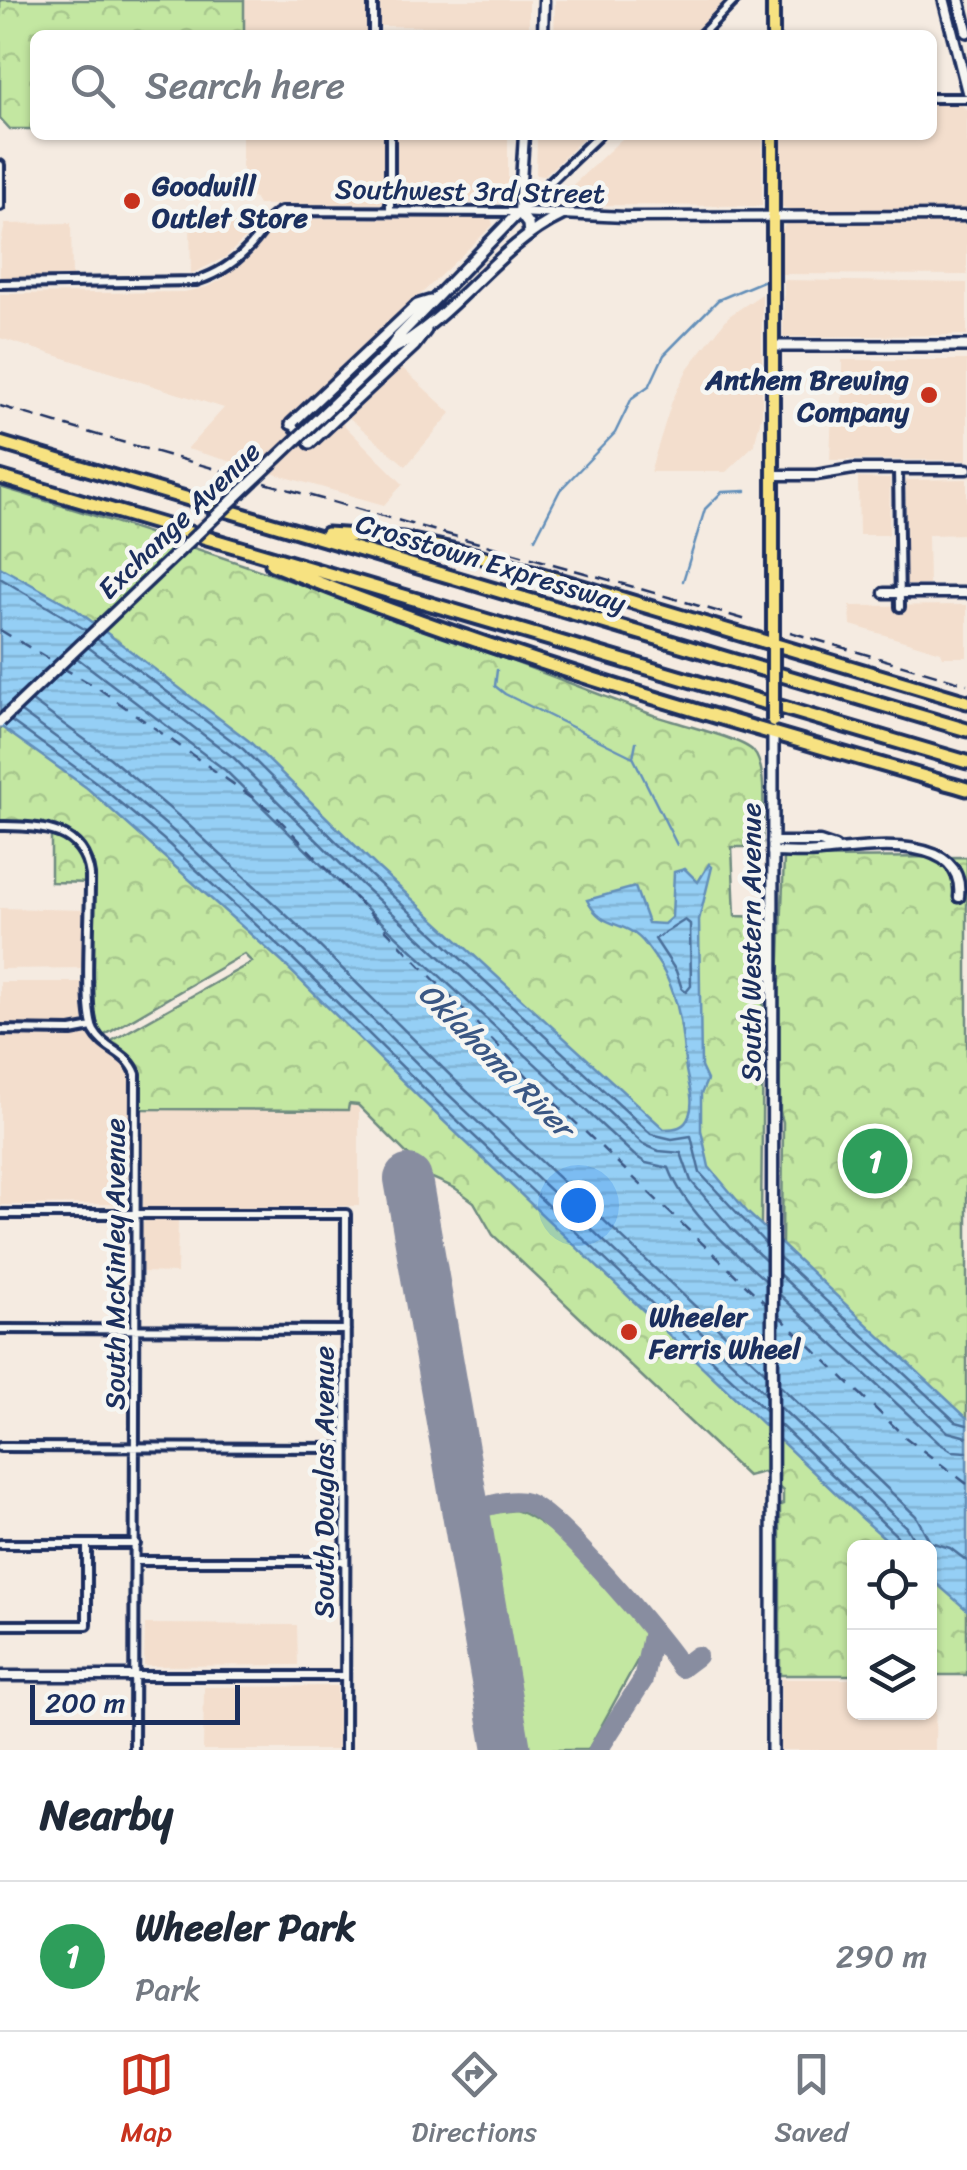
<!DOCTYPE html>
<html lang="en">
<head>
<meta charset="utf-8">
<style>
  :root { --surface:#fff; --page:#f6f6f7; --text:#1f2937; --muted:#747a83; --line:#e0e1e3; --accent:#c8321e }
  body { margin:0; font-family:Sriracha,sans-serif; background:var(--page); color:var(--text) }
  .controls { position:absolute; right:30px; bottom:30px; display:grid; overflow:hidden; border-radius:15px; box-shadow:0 2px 8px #0004 }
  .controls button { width:90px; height:90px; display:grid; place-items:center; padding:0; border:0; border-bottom:2px solid var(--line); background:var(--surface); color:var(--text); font:50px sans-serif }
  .scale { position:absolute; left:30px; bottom:25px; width:210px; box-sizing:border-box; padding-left:10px; border:5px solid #1b2f5e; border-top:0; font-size:28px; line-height:35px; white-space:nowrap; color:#1b2f5e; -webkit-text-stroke:8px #f6f6f2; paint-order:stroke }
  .you { position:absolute; left:578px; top:1205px; width:35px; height:35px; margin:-25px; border:8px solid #fff; border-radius:50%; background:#1a73e8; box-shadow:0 0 0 15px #1a73e833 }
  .badge { display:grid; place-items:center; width:65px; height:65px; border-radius:50%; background:var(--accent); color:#fff; font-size:32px; font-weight:700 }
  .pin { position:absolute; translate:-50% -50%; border:5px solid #fff; box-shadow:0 2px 10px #0006 }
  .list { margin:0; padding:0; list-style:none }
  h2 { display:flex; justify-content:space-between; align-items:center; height:130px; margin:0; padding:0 40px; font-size:42px }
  h2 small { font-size:32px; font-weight:400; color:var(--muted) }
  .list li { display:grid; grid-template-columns:65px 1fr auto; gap:30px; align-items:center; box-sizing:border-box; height:150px; padding:0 40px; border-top:2px solid var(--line) }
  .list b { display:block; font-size:38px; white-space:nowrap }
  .list p { margin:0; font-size:32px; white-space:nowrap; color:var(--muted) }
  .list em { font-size:32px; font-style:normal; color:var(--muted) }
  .icon { flex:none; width:55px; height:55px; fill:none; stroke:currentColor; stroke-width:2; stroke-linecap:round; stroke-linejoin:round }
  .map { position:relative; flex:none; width:967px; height:1750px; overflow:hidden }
  .search { position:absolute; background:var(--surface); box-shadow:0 2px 8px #0004; left:30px; right:30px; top:30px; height:110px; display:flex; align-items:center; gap:25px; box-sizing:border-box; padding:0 35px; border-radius:15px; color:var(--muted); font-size:38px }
  .sheet { height:280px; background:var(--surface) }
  nav { display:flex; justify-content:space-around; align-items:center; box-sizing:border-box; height:140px; border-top:2px solid var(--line); background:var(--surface); font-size:28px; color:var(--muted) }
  nav a { display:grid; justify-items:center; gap:5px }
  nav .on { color:var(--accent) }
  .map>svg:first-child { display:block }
  .built { fill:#f3decd }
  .grass { fill:#c3e7a1; stroke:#6f8b80; stroke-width:2.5 }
  .forest { fill:url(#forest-crowns); stroke:#6f8b80; stroke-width:2.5 }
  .water { fill:url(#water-rules); stroke:#648fb9; stroke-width:2.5 }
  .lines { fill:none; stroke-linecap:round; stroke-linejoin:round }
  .shore { stroke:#4c6f9a; stroke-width:2.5 }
  .stream { stroke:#648fb9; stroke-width:2.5 }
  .ferry { stroke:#3a5784; stroke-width:2.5; stroke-dasharray:12 10; stroke-linecap:butt }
  .taxiway { stroke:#888da0; stroke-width:20 }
  .runway { stroke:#888da0; stroke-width:48 }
  .minor-casing { stroke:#1b2f5e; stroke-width:14 }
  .tertiary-casing { stroke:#1b2f5e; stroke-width:15 }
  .secondary-casing { stroke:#1b2f5e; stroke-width:16 }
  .primary-casing { stroke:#1b2f5e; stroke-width:18 }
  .motorway-casing { stroke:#1b2f5e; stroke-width:19 }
  .minor { stroke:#f6f6f2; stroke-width:6 }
  .tertiary { stroke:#f6f6f2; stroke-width:8 }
  .secondary { stroke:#f6f6f2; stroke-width:9 }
  .primary { stroke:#f7e281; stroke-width:10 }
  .motorway { stroke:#f7e281; stroke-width:11 }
  .rail { stroke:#1b2f5e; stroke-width:2.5; stroke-dasharray:15 8; stroke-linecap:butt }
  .secondary-bridge-casing { stroke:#1b2f5e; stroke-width:16; stroke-linecap:butt }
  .primary-bridge-casing { stroke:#1b2f5e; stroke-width:18; stroke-linecap:butt }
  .secondary-bridge { stroke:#f6f6f2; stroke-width:9 }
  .primary-bridge { stroke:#f7e281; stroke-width:10 }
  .poi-dot { fill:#c8321e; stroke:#f6f6f2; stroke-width:4 }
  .labels { text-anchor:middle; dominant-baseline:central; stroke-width:9; stroke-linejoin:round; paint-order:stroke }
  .poi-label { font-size:28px; font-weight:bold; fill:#1b2f5e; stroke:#f6f6f2; text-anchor:start }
  .street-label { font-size:28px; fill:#1b2f5e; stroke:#f6f6f2 }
  .water-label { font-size:30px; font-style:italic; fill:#3a5784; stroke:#f6f6f2 }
</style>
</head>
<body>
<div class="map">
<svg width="967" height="1750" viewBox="0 0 967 1750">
  <defs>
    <pattern id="forest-crowns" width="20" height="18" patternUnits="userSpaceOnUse" patternTransform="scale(2.5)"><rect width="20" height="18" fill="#c3e7a1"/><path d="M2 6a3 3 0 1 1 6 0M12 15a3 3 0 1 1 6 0" fill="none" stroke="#a7c68d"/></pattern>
    <pattern id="water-rules" width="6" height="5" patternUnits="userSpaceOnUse" patternTransform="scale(2.5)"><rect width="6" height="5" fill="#95cff5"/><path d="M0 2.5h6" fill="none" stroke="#80b2d4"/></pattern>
  </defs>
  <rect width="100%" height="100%" fill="#f5ebe1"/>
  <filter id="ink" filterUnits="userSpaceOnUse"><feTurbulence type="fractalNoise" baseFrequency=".01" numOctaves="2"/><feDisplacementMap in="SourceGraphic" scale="20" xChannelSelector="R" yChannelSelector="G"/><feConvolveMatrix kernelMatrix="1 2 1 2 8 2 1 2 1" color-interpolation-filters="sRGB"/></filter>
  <g filter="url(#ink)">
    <path class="built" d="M 244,0 L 368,0 L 368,35 L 244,35 Z
      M 380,0 L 529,0 L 529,27 L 380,26 Z
      M 555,0 L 729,0 L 694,35 L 554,35 Z
      M 932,103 L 960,104 L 967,110 L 967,210 L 789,210 L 781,206 L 780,135 L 932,135 Z
      M 242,135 L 508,135 L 508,202 L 258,205 L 254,198 L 242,198 Z
      M 537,135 L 587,135 L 544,176 L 536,175 Z
      M 626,135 L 763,135 L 762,206 L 569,205 L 560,197 Z
      M 491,218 L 493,225 L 315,396 L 403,484 L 384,505 L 187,449 L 224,408 L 0,338 L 0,294 L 184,292 L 207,287 L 225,278 L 222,275 L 256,246 L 272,222 L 297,224 L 303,222 L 303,219 Z
      M 255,220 L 257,224 L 253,230 L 226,257 L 191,274 L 190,221 Z
      M 71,223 L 72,277 L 0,277 L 0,248 L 5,224 Z
      M 787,223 L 967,223 L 967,275 L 779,274 L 780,232 Z
      M 784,280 L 967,283 L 967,335 L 783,337 Z
      M 762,294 L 762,414 L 754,445 L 726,472 L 650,472 L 672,401 L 688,368 L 729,316 Z
      M 842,360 L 967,360 L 967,460 L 830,460 L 832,409 L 842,408 Z
      M 400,366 L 451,413 L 406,466 L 347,416 Z
      M 858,478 L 890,479 L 889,535 L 859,535 Z
      M 967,479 L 967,534 L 928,535 L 929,585 L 906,585 L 906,480 Z
      M 967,605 L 967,657 L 943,657 L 941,652 L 851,625 L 850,606 Z
      M 0,908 L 86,910 L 86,968 L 0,969 Z
      M 0,982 L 85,982 L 85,1024 L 0,1026 Z
      M 90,1035 L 100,1048 L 121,1058 L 132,1074 L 132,1151 L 127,1159 L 126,1204 L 0,1205 L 0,1037 Z
      M 349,1104 L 358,1105 L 359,1109 L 359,1206 L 143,1208 L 140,1109 L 348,1110 Z
      M 145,1220 L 178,1220 L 177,1273 L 141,1272 L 141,1228 Z
      M 145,1624 L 297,1625 L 298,1665 L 144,1666 Z
      M 781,1679 L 854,1679 L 854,1712 L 930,1712 L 930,1679 L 936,1679 L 935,1750 L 780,1750 Z
      M 337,1686 L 338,1750 L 203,1750 L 204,1687 Z"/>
    <path class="grass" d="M 515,1510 C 558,1523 615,1598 646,1631 L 648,1641 L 588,1750 L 520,1750 L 485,1514 Z"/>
    <path class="forest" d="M 0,0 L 244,0 L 244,35 L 35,35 L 35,129 L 10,129 L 0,118 Z
      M 0,487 C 221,552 438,632 653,715 C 674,723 742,738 753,751 C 769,768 762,824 762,847 L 732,847 L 735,916 L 764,917 L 761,1226 L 782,1245 L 783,1122 L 780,1112 L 779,981 L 784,858 L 967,857 L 967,1675 L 930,1675 L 930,1548 L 854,1548 L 854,1675 L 780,1675 L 780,1505 L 783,1504 L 783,1491 L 763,1472 L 747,1476 L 493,1235 L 474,1202 L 455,1188 L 430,1177 L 358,1105 L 349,1104 L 348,1110 L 140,1109 C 141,1071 143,1062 108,1043 L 252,962 L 244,954 L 103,1036 C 86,1014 94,915 94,883 L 51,882 L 51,836 L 56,838 L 65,830 L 36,823 L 0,822 Z"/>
    <path class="water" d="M 0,567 L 74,608 L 249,741 L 377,867 L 664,1129 C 675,1129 685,1128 689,1116 C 696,1098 686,1080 685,1062 C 682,1033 680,1005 667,978 C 662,966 653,955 646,945 C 626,918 603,932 587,900 L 635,887 L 648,923 L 664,924 L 672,917 L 674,872 L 685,869 L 698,882 L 709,864 L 712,867 L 699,920 L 701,1067 L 707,1080 L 701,1094 L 701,1130 L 709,1167 L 748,1213 L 967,1418 L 967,1610 L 930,1578 L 930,1548 L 895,1547 L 863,1519 L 432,1110 L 283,963 L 87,788 L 0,726 Z"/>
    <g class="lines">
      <path class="shore" d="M 0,578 L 86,630
        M 97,639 L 243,749 L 370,875 L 651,1134 L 672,1139 L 691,1136 L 700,1173 L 766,1244
        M 88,647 L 234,758 L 361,884 L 643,1144 L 659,1151 L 681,1153 L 691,1181 L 731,1228 L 766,1261
        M 77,658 L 225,770 L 351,894 L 634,1155 L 646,1163 L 669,1168 C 686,1213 731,1249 766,1281
        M 32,701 L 110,758 L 182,819 L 309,936 L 458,1083 L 765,1372
        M 21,712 L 101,770 L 172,830 L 299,947 L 448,1094 L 765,1393
        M 11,721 L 93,780 L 163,839 L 290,956 L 439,1103 L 765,1410
        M 685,920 L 690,924 L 691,986 L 686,992 L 682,989 L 676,971 L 655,939 Z
        M 779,1257 L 956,1422 L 967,1425
        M 779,1274 L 948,1432 L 967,1437
        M 779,1294 L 939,1443 L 952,1451 L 967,1452
        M 779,1385 L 916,1516 L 930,1542 L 950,1548 L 967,1561
        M 779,1406 L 906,1527 L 912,1537 L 913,1548
        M 779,1424 L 897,1536 L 901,1548"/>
      <path class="stream" d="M 535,539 L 560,490 L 615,433 L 632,398 L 650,385 L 664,355 L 718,300 L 763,281
        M 683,581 L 705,509 L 722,492 L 746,491
        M 497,670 L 495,686 L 505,694 L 633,757
        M 636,742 L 633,757 L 677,845"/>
      <path class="ferry" d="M 0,630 L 54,662
        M 61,667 L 98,688 L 270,810 L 534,1083 L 768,1306
        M 778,1315 L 905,1437 L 967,1484"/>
      <path class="taxiway" d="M 466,1512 C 484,1508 509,1497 527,1503 C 556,1513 662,1638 681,1668 L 697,1656
        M 598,1750 L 643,1680 L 653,1631"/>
      <path class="runway" d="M 408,1179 L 507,1750"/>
      <g class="minor-casing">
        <path id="minor" d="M 373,35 L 373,0
          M 701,35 L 735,0
          M 932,98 L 967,98
          M 0,165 L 0,206
          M 390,210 L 390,135
          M 0,284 L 196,281 C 222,273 244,256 260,234 C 267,225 270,216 281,211 L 519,212 L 599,135
          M 291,424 L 310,443
          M 898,469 L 900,607
          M 0,826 C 40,827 83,826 90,875 C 91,906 83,1010 94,1031 C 105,1051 128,1052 136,1074 L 134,1750
          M 0,1030 L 71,1031 L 92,1027
          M 0,1214 L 346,1214 L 345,1750
          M 0,1329 L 346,1330
          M 0,1447 L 345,1448
          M 0,1544 L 136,1544
          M 136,1561 L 345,1561
          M 0,1625 L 87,1625 L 87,1544
          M 134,1676 L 345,1676"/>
      </g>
      <g class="tertiary-casing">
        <path id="tertiary" d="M 543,35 L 544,0
          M 524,135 L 519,212 L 625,217 L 967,216
          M 773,475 L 816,475 L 853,469 L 967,469
          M 884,593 L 967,593
          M 772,842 L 820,842 L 835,847
          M 772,852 C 788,852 804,854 819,852 C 861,848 966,830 959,897
          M 0,1676 L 134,1676"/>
      </g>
      <g class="secondary-casing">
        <path id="secondary" d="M 944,0 L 967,90
          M 959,0 L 967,32
          M 773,346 L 967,346
          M 391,347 L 398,337 L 519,212 L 528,224 L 529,235
          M 389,351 C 455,318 496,246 562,215
          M 291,424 L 417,305 L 430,301
          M 310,443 L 414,346 L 426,330
          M 772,1750 L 773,732"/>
      </g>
      <g class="primary-casing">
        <path id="primary" d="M 773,35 L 773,0
          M 773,647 L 773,135"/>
      </g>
      <g class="motorway-casing">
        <path id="motorway" d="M 0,443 L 967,730
          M 0,477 L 967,762
          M 327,534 L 403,539 L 479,556 L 967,702
          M 272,564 C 498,657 733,722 967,789"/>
      </g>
      <use href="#minor" class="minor"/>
      <use href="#tertiary" class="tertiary"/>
      <use href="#secondary" class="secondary"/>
      <use href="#primary" class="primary"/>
      <use href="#motorway" class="motorway"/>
      <path class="rail" d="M 0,406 C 249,481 501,547 750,621
        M 790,632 L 967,684"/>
      <g class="secondary-bridge-casing">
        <path id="secondary-bridge" d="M 0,722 L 389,351"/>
      </g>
      <g class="primary-bridge-casing">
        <path id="primary-bridge" d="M 773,721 L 773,647"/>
      </g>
      <use href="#secondary-bridge" class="secondary-bridge"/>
      <use href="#primary-bridge" class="primary-bridge"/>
    </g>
  </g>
  <g class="poi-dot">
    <circle cx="132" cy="201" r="10"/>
    <circle cx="929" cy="395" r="10"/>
    <circle cx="629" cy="1332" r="10"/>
  </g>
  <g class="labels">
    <g class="poi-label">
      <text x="152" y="185">Goodwill<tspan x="152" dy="32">Outlet Store</tspan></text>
      <text x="909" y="379" text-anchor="end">Anthem Brewing<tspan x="909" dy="32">Company</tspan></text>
      <text x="649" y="1316">Wheeler<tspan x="649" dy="32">Ferris Wheel</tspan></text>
    </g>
    <g class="street-label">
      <text transform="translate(470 191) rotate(1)">Southwest 3rd Street</text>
      <text transform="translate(179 520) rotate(-44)">Exchange Avenue</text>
      <text transform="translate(491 563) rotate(17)">Crosstown Expressway</text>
      <text transform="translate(750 942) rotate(-90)">South Western Avenue</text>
      <text transform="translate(114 1264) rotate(-90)">South McKinley Avenue</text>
      <text transform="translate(323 1482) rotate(-90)">South Douglas Avenue</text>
    </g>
    <g class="water-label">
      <text transform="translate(496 1060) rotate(45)">Oklahoma River</text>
    </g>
  </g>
</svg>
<div class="controls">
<button><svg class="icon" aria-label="locate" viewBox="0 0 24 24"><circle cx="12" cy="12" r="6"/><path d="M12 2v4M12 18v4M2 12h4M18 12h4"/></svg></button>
<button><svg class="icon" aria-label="layers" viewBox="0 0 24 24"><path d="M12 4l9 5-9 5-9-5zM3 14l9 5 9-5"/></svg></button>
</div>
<div class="scale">200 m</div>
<div class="you"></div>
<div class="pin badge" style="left:875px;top:1161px;background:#2e9e5b">1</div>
<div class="search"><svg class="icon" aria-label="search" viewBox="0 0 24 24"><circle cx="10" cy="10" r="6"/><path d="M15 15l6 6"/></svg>Search here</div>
</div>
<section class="sheet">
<h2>Nearby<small></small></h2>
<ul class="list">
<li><span class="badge" style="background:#2e9e5b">1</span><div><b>Wheeler Park</b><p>Park</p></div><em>290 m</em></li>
</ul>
</section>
<nav>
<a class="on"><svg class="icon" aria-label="map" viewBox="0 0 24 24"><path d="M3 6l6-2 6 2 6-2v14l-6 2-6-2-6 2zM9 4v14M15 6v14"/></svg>Map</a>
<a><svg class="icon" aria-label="directions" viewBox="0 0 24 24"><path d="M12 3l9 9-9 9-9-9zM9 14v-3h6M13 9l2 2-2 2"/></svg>Directions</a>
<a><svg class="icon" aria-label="saved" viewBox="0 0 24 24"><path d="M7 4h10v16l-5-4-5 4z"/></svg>Saved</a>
</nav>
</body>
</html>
